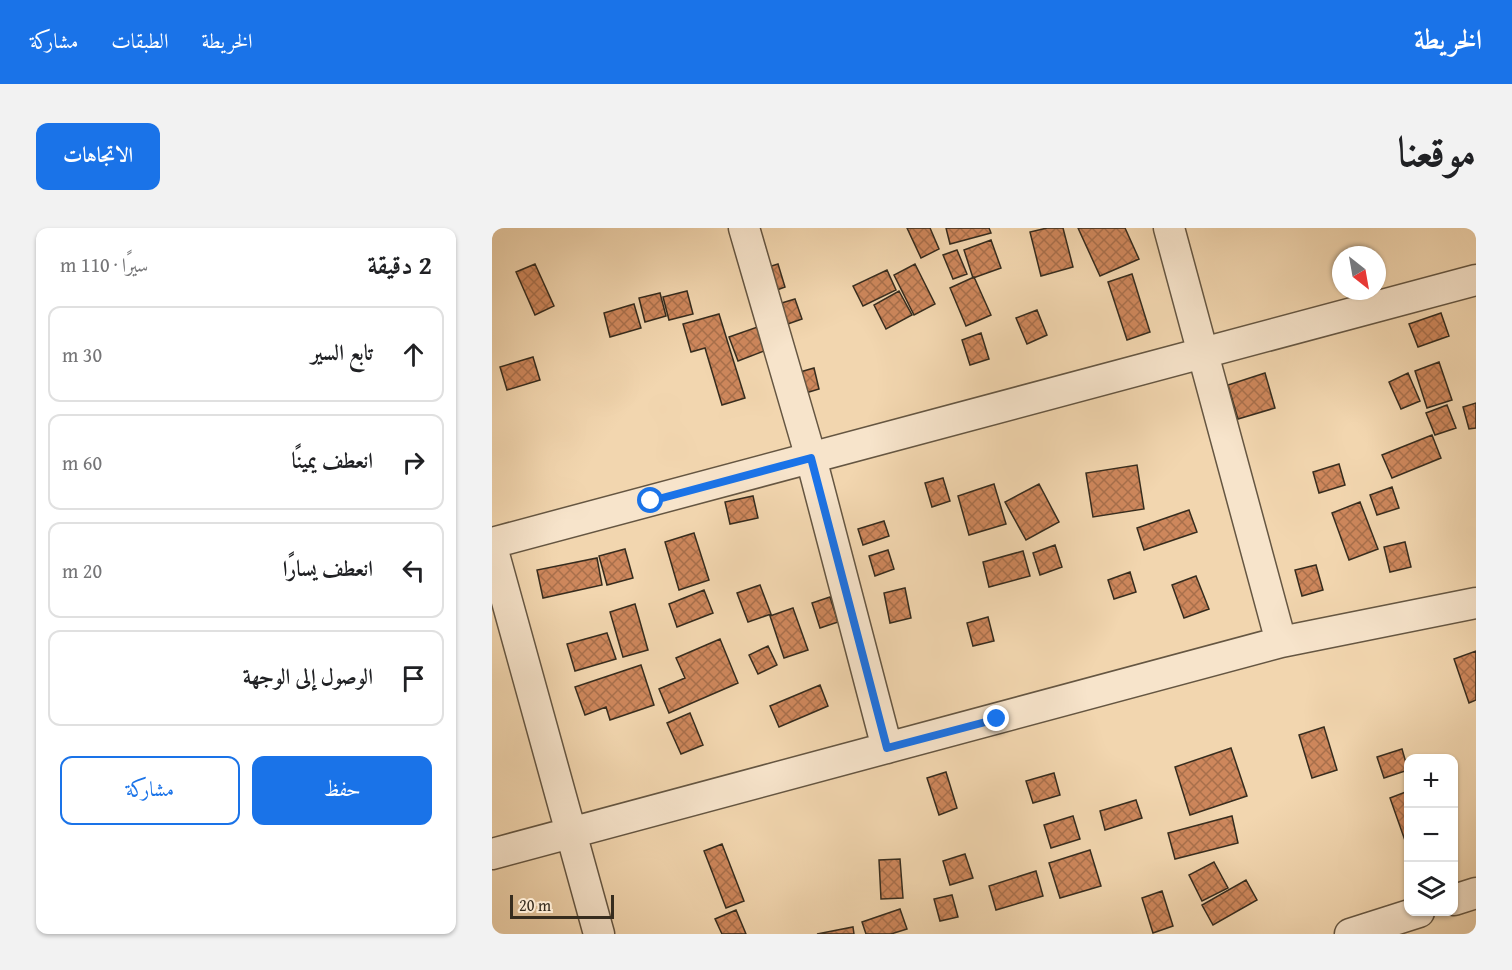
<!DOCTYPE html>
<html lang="ar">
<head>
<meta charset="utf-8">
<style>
  :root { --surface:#fff; --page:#f2f2f2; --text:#202124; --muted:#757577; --line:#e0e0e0; --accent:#1a73e8 }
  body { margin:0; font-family:"Gentium Book Plus",Amiri,serif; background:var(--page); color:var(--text); direction:rtl }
  .controls { position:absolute; right:18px; bottom:18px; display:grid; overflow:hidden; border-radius:12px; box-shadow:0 2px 4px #0004 }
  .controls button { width:54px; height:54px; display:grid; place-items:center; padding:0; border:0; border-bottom:2px solid var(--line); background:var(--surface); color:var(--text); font:30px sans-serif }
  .compass { position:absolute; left:840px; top:18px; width:54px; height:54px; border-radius:50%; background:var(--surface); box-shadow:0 2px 4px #0004; rotate:149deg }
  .scale { position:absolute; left:18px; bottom:15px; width:104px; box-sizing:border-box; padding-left:6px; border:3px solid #362c1e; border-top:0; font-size:16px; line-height:21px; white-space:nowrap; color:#362c1e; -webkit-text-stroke:4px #f7e4cb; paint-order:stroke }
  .stop { position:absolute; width:18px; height:18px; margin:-14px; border:4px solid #1a73e8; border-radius:50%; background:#fff }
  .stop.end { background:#1a73e8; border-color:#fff; box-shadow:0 2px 6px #0008 }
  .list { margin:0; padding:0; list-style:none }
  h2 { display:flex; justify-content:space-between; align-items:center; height:78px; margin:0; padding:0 24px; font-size:26px }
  h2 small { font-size:20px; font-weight:400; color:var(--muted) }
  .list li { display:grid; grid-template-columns:39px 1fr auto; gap:18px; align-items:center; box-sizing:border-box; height:96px; margin:0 12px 12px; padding:0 12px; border:2px solid var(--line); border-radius:12px }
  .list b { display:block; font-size:22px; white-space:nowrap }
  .list em { font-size:20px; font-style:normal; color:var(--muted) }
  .actions { display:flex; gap:12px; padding:18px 24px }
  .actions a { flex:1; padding:14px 0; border:2px solid var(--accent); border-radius:12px; text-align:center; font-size:21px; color:var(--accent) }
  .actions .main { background:var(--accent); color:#fff }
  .icon { flex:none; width:33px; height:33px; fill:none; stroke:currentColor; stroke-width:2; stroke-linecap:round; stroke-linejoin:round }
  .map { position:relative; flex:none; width:984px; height:706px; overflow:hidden; direction:ltr; border-radius:12px }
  header { display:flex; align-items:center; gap:36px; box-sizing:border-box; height:84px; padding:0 30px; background:var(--accent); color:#fff }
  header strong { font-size:28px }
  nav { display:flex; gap:33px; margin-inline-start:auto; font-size:21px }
  .intro { display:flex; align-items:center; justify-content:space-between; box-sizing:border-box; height:144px; padding:0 36px }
  h1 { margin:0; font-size:42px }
  .button { padding:15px 27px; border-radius:12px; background:var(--accent); color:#fff; font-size:21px; font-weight:700 }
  main { display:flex; gap:36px; padding:0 36px }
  aside { flex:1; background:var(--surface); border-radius:12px; box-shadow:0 2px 4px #0004 }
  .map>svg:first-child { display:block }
  .building { fill:url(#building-cross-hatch); stroke:#362c1e; stroke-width:1.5 }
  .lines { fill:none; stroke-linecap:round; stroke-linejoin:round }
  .minor-casing { stroke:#655642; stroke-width:33 }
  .minor { stroke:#f7e4cb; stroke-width:30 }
  .route { stroke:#1a73e8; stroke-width:8 }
</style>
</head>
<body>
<header>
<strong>الخريطة</strong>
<nav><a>الخريطة</a><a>الطبقات</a><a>مشاركة</a></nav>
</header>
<div class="intro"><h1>موقعنا</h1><a class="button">الاتجاهات</a></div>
<main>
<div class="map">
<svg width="984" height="706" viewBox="0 0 984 706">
  <defs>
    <pattern id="building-cross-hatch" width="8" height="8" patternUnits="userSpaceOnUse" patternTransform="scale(1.5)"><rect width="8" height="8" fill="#ce875c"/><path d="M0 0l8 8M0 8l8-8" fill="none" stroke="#a86f4b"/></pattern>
  </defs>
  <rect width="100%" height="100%" fill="#f2d6af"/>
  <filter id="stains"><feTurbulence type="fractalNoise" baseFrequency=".00333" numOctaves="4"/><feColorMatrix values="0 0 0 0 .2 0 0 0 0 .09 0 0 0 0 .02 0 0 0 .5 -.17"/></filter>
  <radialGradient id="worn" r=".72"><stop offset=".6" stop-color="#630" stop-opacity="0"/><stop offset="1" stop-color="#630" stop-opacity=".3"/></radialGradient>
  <path class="building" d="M 415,0 L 438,0 L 447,21 L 429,30 Z
    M 454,0 L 497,0 L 499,5 L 458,16 Z
    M 555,0 L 571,0 L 581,39 L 549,48 L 538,4 Z
    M 586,0 L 633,0 L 647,31 L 608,48 Z
    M 499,12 L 509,40 L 481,50 L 472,22 Z
    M 465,22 L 475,46 L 461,51 L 451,27 Z
    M 43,36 L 62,78 L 43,87 L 24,44 Z
    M 286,36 L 293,59 L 274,66 L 267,42 Z
    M 423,36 L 443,76 L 422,87 L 402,47 Z
    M 395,42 L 404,62 L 371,78 L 361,58 Z
    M 640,46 L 658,104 L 635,112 L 616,54 Z
    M 482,49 L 499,87 L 474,98 L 458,60 Z
    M 195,63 L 201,86 L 177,92 L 171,69 Z
    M 407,63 L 420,87 L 394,101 L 382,77 Z
    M 168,65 L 174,88 L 153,94 L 147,70 Z
    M 303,71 L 310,91 L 290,98 L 283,77 Z
    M 142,76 L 149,100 L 118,109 L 112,85 Z
    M 545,82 L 555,107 L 535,116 L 524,90 Z
    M 949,85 L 957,108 L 926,119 L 917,96 Z
    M 227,86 L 253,170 L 230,177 L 213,120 L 199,124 L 191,96 Z
    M 277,95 L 285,118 L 246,133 L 237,109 Z
    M 489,105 L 497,131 L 478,137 L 470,112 Z
    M 41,129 L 48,152 L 15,162 L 8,139 Z
    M 947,134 L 960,172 L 935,180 L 923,143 Z
    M 322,140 L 327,161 L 307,167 L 301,146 Z
    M 773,145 L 783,180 L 746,191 L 736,157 Z
    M 916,145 L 928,173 L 909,181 L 897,154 Z
    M 984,175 L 984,200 L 977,201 L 971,179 Z
    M 955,177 L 964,200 L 943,207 L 934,185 Z
    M 940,207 L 949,230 L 900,250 L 890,227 Z
    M 847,236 L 853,257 L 827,265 L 821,244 Z
    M 645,237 L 652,281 L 601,289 L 594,245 Z
    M 451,250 L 458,273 L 440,279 L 433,255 Z
    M 502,256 L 514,296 L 477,307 L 466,268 Z
    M 547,256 L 567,294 L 534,312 L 513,274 Z
    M 900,259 L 907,280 L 885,287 L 878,267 Z
    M 261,268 L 266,290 L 238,296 L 233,274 Z
    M 868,274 L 886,321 L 857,332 L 840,285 Z
    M 697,282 L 705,304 L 652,322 L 645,300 Z
    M 392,293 L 397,308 L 371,317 L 366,301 Z
    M 202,305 L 217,352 L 187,362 L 173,314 Z
    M 913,314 L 919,339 L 898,344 L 892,319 Z
    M 563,317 L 570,339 L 548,347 L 541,325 Z
    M 133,321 L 141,350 L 115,357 L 107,328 Z
    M 396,322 L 402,341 L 383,348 L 377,328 Z
    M 531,323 L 538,348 L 497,359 L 491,334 Z
    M 105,330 L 110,357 L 51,370 L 45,342 Z
    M 824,337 L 831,362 L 810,368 L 803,342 Z
    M 638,344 L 644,364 L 622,371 L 616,352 Z
    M 704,348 L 717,381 L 692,390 L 680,357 Z
    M 268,357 L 279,386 L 256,394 L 245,365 Z
    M 413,360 L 419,390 L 398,395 L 392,365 Z
    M 212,362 L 221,385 L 185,399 L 177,376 Z
    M 338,369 L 346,394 L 328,400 L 320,375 Z
    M 143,376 L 156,422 L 131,429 L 118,384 Z
    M 301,380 L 316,422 L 292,430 L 278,388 Z
    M 496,389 L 502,413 L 481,418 L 475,395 Z
    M 115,405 L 124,431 L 83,443 L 75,416 Z
    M 228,411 L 246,455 L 177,485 L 167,461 L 193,450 L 184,430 Z
    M 276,418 L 285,437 L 266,446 L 257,427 Z
    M 984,423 L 984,472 L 977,475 L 962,431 Z
    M 149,437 L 162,477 L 118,492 L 114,479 L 93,487 L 83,459 Z
    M 328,457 L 336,478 L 287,499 L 278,478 Z
    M 198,485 L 211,517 L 189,526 L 175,495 Z
    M 832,499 L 845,542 L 820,550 L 807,507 Z
    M 739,520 L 755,568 L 698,587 L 683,539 Z
    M 910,521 L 916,542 L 892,550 L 885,529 Z
    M 454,544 L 465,580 L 447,587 L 435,550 Z
    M 562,545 L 568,567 L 541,575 L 534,553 Z
    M 916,563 L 916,621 L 898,570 Z
    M 644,572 L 650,590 L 613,602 L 608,583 Z
    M 581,588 L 588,611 L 559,620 L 552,597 Z
    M 740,588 L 746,615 L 683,631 L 676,605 Z
    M 230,616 L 252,673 L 234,680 L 212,623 Z
    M 598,622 L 609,658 L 568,670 L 557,635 Z
    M 473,626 L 481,650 L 458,657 L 451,633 Z
    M 408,631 L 411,670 L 389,671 L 387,632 Z
    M 722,634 L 736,660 L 710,673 L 697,647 Z
    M 544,643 L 551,668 L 504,682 L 497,658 Z
    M 754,652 L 765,672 L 721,697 L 710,677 Z
    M 670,663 L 681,698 L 661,705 L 650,670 Z
    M 460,667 L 466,689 L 448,693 L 442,671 Z
    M 408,681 L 415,701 L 399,706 L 374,706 L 370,694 Z
    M 244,682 L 254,706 L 230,706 L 223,691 Z
    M 361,699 L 362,706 L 325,706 Z"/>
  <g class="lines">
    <g class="minor-casing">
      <path id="minor" d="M 252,0 L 319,230 L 395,520
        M 677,0 L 789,414
        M 0,315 L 984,52
        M 0,319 L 107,706
        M 0,626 L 789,414 L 984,375
        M 962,672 L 984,665
        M 858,706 L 927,684"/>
    </g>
    <use href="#minor" class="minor"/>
  </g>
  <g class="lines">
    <path class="route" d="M 159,273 L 319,230 L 395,520 L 505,491"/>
  </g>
  <rect width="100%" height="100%" filter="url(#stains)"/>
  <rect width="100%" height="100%" fill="url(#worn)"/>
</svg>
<div class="controls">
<button>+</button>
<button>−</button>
<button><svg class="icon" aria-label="layers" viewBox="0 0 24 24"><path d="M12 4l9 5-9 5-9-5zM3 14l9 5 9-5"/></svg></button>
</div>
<svg class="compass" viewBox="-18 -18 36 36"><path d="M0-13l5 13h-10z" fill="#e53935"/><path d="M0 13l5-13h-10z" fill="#757577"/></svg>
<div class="scale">20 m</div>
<div class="stop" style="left:159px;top:273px"></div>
<div class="stop end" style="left:505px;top:491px"></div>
</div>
<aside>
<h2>2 دقيقة<small>سيرًا · 110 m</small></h2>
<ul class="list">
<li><svg class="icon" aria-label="ahead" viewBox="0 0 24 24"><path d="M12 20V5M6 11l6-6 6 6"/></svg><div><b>تابع السير</b></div><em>30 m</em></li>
<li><svg class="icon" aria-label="right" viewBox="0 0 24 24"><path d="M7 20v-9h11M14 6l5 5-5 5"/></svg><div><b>انعطف يمينًا</b></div><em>60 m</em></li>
<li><svg class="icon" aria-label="left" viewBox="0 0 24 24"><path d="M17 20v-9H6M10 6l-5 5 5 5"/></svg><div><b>انعطف يسارًا</b></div><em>20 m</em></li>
<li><svg class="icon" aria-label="arrive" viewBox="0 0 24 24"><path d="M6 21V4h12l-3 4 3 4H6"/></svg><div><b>الوصول إلى الوجهة</b></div></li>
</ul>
<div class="actions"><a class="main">حفظ</a><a>مشاركة</a></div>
</aside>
</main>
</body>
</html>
